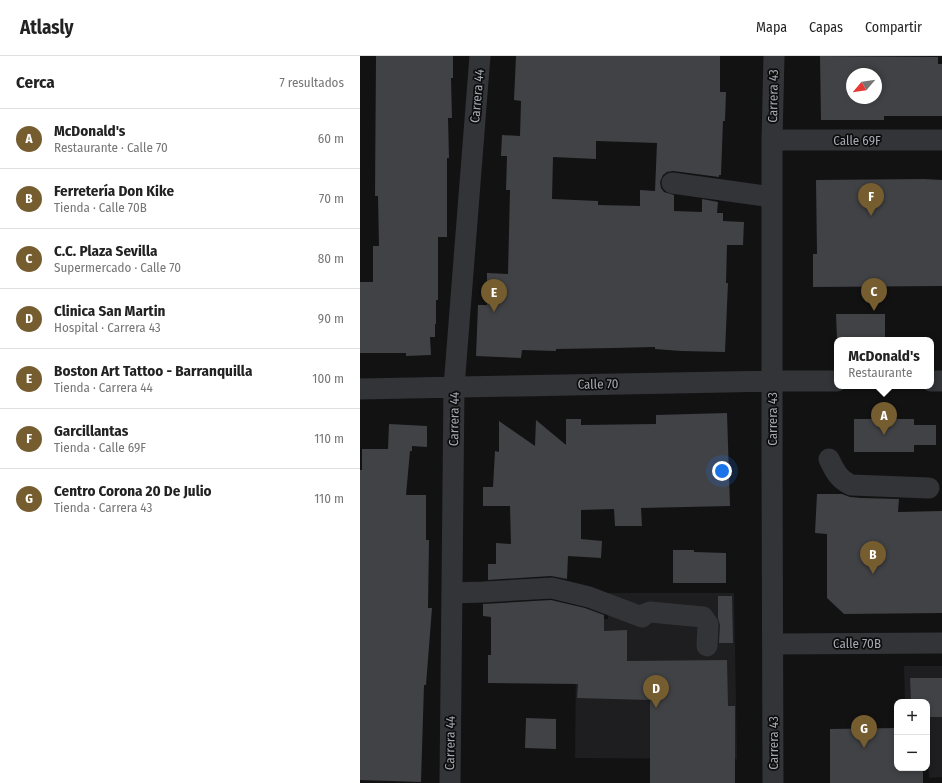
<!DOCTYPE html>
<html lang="es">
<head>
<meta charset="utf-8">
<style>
  :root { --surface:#fff; --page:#f6f6f6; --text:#222; --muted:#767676; --line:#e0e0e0; --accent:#755d30 }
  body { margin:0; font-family:"Fira Sans Condensed",sans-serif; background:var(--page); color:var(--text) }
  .controls { position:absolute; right:12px; bottom:12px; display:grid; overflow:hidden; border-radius:8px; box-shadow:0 2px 6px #0003 }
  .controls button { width:36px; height:36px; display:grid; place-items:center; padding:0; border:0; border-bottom:1px solid var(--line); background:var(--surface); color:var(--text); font:20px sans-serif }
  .compass { position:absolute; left:486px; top:12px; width:36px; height:36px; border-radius:50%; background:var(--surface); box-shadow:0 2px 6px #0003; rotate:241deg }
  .you { position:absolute; left:362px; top:415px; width:14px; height:14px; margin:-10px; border:3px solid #fff; border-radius:50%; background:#1a73e8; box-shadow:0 0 0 6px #1a73e833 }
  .badge { display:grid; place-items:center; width:26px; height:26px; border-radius:50%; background:var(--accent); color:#fff; font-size:13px; font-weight:700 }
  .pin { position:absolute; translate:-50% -33px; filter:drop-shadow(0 1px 2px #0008) }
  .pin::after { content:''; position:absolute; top:21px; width:14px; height:12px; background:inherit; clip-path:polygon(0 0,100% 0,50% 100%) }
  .popup { position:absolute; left:474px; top:281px; width:100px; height:52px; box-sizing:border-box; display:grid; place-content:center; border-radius:8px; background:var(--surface); filter:drop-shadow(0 1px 3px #0005); font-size:13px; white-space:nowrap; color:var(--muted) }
  .popup b { font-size:15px; color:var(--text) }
  .popup::after { content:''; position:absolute; left:50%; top:100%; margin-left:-8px; border:8px solid transparent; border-top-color:var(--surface) }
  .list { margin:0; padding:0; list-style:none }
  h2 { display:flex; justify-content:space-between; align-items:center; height:52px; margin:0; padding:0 16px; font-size:17px }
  h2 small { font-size:13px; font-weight:400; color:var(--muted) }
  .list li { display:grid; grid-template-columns:26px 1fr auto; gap:12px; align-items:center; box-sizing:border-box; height:60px; padding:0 16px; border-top:1px solid var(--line) }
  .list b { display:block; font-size:15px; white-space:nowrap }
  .list p { margin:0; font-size:13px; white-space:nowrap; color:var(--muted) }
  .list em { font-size:13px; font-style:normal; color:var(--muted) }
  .map { position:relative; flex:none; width:582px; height:727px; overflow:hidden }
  header { display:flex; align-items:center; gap:24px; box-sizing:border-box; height:56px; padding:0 20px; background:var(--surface); border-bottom:1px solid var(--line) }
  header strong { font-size:19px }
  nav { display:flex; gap:22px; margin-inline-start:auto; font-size:14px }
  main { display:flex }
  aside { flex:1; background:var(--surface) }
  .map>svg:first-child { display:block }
  .built { fill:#1e1e20 }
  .building { fill:#414246; fill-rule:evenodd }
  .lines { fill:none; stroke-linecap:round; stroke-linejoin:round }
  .minor { stroke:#333438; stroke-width:21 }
  .labels { text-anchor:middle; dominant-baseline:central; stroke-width:3.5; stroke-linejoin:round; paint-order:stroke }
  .street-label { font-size:13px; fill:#a5a9b2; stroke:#0d0d0e }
</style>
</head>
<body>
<header>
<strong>Atlasly</strong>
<nav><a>Mapa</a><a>Capas</a><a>Compartir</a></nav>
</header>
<main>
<aside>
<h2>Cerca<small>7 resultados</small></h2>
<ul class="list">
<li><span class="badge">A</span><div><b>McDonald's</b><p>Restaurante · Calle 70</p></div><em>60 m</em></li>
<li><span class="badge">B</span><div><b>Ferretería Don Kike</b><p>Tienda · Calle 70B</p></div><em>70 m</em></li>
<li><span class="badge">C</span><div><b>C.C. Plaza Sevilla</b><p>Supermercado · Calle 70</p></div><em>80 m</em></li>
<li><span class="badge">D</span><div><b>Clinica San Martin</b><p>Hospital · Carrera 43</p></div><em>90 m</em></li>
<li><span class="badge">E</span><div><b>Boston Art Tattoo - Barranquilla</b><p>Tienda · Carrera 44</p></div><em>100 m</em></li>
<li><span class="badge">F</span><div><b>Garcillantas</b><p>Tienda · Calle 69F</p></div><em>110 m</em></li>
<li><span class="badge">G</span><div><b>Centro Corona 20 De Julio</b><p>Tienda · Carrera 43</p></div><em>110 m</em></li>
</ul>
</aside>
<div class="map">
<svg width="582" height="727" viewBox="0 0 582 727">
  <rect width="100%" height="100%" fill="#121213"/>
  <path class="built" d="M 247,537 L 374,537 L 377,703 L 215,702 L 216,602 L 238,563 L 248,563 Z
    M 544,610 L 582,610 L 582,721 L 569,722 L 567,691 L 567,646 L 545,646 Z"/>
  <path class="building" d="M 16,0 L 93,0 L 93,22 L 91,22 L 92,62 L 88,62 L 89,102 L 87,102 L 87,181 L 78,181 L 78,244 L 76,244 L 76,268 L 75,268 L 75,281 L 70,281 L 71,299 L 46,300 L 46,297 L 0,297 L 0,226 L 13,226 L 13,190 L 19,190 L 18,140 L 15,140 Z
    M 156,0 L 360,0 L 360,36 L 366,36 L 365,65 L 363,65 L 361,119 L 359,119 L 359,121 L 313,115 L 307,116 L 303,119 L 300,126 L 301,132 L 304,136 L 314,139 L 314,155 L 342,156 L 342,143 L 358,146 L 357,157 L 363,157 L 363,165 L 384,166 L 383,189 L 367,189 L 366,227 L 368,227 L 365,296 L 321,295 L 295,293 L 295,291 L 253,292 L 196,293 L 196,295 L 162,294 L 161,302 L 116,300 L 118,249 L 127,249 L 127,217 L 148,218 L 150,134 L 146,134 L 147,100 L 141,100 L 142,79 L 160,80 L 161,45 L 154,44 ZM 236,85 L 297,87 L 295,135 L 280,134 L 280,150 L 238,149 L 238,145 L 192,143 L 193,101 L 236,103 Z
    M 460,0 L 578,1 L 578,8 L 582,8 L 582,60 L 524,60 L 524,64 L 461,64 ZM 492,18 L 516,18 L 516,42 L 492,42 Z
    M 564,123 L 582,124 L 582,230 L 453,231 L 453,198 L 457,198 L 456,124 Z
    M 476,258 L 525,258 L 525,284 L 477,284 Z
    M 367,357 L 370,450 L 281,452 L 282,470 L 255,470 L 254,453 L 221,454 L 221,483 L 242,485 L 241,502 L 208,500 L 207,523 L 191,520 L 128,524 L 128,508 L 136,508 L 136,487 L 151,488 L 150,450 L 123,450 L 123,431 L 133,431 L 135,395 L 139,396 L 139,365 L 175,390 L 176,364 L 206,389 L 206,363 L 221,363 L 221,369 L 296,368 L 296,359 Z
    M 494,363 L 554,363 L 554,369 L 576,369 L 576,389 L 554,389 L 554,396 L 494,396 Z
    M 29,368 L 67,370 L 67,391 L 52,390 L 52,395 L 50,395 L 46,439 L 66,439 L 66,484 L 69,484 L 68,552 L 72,552 L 66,629 L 64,629 L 61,726 L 0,724 L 0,414 L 2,414 L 2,393 L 28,393 Z
    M 457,438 L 482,438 L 490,441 L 501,442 L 539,443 L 538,456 L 582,455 L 582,557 L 484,558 L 467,542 L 467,478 L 455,477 Z
    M 313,494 L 334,494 L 334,496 L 366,497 L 366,527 L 313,527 Z
    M 358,540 L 372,540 L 373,587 L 359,587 L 360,569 L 358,562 Z
    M 191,544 L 225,552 L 244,559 L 244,575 L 267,574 L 267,605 L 367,604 L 368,650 L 375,650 L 375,727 L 290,727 L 290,644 L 217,642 L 218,628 L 128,627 L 128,599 L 131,599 L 131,561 L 123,560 L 123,548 Z
    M 550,622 L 582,622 L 582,661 L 567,661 L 567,646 L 551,646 Z
    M 166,662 L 196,663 L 196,693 L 165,692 Z
    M 537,672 L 537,712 L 563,712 L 563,727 L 470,727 L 470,673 Z"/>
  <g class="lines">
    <path class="minor" d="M 412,84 L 582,84
      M 312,127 L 412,141
      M 571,325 L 582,325
      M 0,333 L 412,325 L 477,325
      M 469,403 C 475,415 478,423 491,429 L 569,432
      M 92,537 L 124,536 L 192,532 L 229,541 L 282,561 L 285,558 L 290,556 L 343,561 L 348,568 L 347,590
      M 413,588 L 582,587
      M 90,727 L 94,331 L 120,0
      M 413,727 L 412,404 L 412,84 L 414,0"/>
  </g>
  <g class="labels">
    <g class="street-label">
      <text transform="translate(117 40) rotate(-85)">Carrera 44</text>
      <text transform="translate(413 40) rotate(-89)">Carrera 43</text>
      <text x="497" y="84">Calle 69F</text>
      <text transform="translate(238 328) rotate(-1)">Calle 70</text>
      <text transform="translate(94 363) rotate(-89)">Carrera 44</text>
      <text transform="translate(412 363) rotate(-90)">Carrera 43</text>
      <text x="497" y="587">Calle 70B</text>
      <text transform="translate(90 687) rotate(-89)">Carrera 44</text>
      <text transform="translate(413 687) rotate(-90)">Carrera 43</text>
    </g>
  </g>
</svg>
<div class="controls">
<button>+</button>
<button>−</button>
</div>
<svg class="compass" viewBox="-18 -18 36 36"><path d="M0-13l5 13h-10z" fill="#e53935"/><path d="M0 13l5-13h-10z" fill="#767676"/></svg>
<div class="you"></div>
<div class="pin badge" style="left:524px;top:379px">A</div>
<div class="popup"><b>McDonald's</b>Restaurante</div>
<div class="pin badge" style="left:513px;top:518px">B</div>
<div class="pin badge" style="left:514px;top:255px">C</div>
<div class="pin badge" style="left:296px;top:652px">D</div>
<div class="pin badge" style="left:134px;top:256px">E</div>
<div class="pin badge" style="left:511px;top:160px">F</div>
<div class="pin badge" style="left:504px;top:692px">G</div>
</div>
</main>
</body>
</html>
